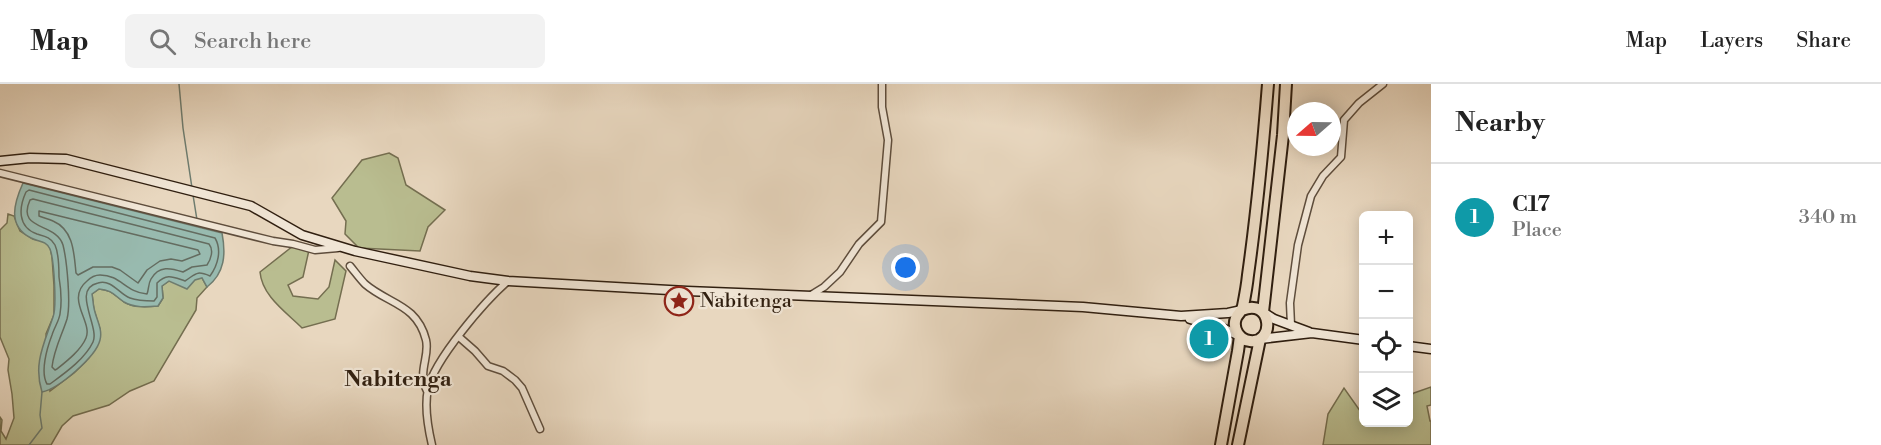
<!DOCTYPE html>
<html lang="en">
<head>
<meta charset="utf-8">
<style>
  :root { --surface:#fff; --page:#f2f2f2; --text:#222; --muted:#767676; --line:#e0e0e0; --accent:#d93025 }
  body { margin:0; font-family:"Libre Bodoni",serif; background:var(--page); color:var(--text) }
  .controls { position:absolute; right:18px; bottom:18px; display:grid; overflow:hidden; border-radius:9px; box-shadow:0 3px 15px #0003 }
  .controls button { width:54px; height:54px; display:grid; place-items:center; padding:0; border:0; border-bottom:2px solid var(--line); background:var(--surface); color:var(--text); font:30px sans-serif }
  .compass { position:absolute; left:1287px; top:18px; width:54px; height:54px; border-radius:50%; background:var(--surface); box-shadow:0 3px 15px #0003; rotate:250deg }
  .you { position:absolute; left:906px; top:184px; width:21px; height:21px; margin:-15px; border:4px solid #fff; border-radius:50%; background:#1a73e8; box-shadow:0 0 0 9px #1a73e833 }
  .badge { display:grid; place-items:center; width:39px; height:39px; border-radius:50%; background:var(--accent); color:#fff; font-size:20px; font-weight:700 }
  .pin { position:absolute; translate:-50% -50%; border:3px solid #fff; box-shadow:0 2px 6px #0006 }
  .list { margin:0; padding:0; list-style:none }
  h2 { display:flex; justify-content:space-between; align-items:center; height:78px; margin:0; padding:0 24px; font-size:26px }
  h2 small { font-size:20px; font-weight:400; color:var(--muted) }
  .list li { display:grid; grid-template-columns:39px 1fr auto; gap:18px; align-items:center; box-sizing:border-box; height:108px; padding:0 24px; border-top:2px solid var(--line) }
  .list b { display:block; font-size:22px; white-space:nowrap }
  .list p { margin:0; font-size:20px; white-space:nowrap; color:var(--muted) }
  .list em { font-size:20px; font-style:normal; color:var(--muted) }
  .icon { flex:none; width:33px; height:33px; fill:none; stroke:currentColor; stroke-width:2; stroke-linecap:round; stroke-linejoin:round }
  .map { position:relative; flex:none; width:1431px; height:361px; overflow:hidden }
  header { display:flex; align-items:center; gap:36px; box-sizing:border-box; height:84px; padding:0 30px; background:var(--surface); border-bottom:2px solid var(--line) }
  header strong { font-size:28px }
  nav { display:flex; gap:33px; margin-inline-start:auto; font-size:21px }
  .search { width:420px; height:54px; background:var(--page); display:flex; align-items:center; gap:15px; box-sizing:border-box; padding:0 21px; border-radius:9px; color:var(--muted); font-size:22px }
  main { display:flex }
  aside { flex:1; background:var(--surface) }
  .map>svg:first-child { display:block }
  .green { fill:#b9bd90; stroke:#746e50; stroke-width:1.5 }
  .water { fill:#98baaf; stroke:#6e7c6f; stroke-width:1.5 }
  .lines { fill:none; stroke-linecap:round; stroke-linejoin:round }
  .shore { stroke:#646c60; stroke-width:1.5 }
  .stream { stroke:#6e7c6f; stroke-width:1.5 }
  .street-casing { stroke:#5e4d3c; stroke-width:9 }
  .secondary-casing { stroke:#301f10; stroke-width:11 }
  .highway-casing { stroke:#301f10; stroke-width:14 }
  .street { stroke:#f0e5d5; stroke-width:6 }
  .secondary { stroke:#f0e5d5; stroke-width:8 }
  .highway { stroke:#e8d7bf; stroke-width:10 }
  .labels { text-anchor:middle; dominant-baseline:central; stroke-width:4.5; stroke-linejoin:round; paint-order:stroke }
  .poi-label { font-size:20px; fill:#301f10; stroke:#f0e5d5; text-anchor:start }
  .quarter-label { font-size:22px; font-weight:bold; fill:#301f10; stroke:#f0e5d5 }
</style>
</head>
<body>
<header>
<strong>Map</strong>
<div class="search"><svg class="icon" aria-label="search" viewBox="0 0 24 24"><circle cx="10" cy="10" r="6"/><path d="M15 15l6 6"/></svg>Search here</div>
<nav><a>Map</a><a>Layers</a><a>Share</a></nav>
</header>
<main>
<div class="map">
<svg width="1431" height="361" viewBox="0 0 1431 361">
  <rect width="100%" height="100%" fill="#e8d7bf"/>
  <filter id="stains"><feTurbulence type="fractalNoise" baseFrequency=".00333" numOctaves="4"/><feColorMatrix values="0 0 0 0 .2 0 0 0 0 .09 0 0 0 0 .02 0 0 0 .5 -.17"/></filter>
  <radialGradient id="worn" r=".72"><stop offset=".6" stop-color="#630" stop-opacity="0"/><stop offset="1" stop-color="#630" stop-opacity=".3"/></radialGradient>
  <path class="green" d="M 389,69 L 398,74 L 406,101 L 445,126 L 428,143 L 420,167 L 359,164 L 345,150 L 346,137 L 332,114 L 362,76 Z
    M 8,130 L 14,132 L 20,147 L 33,155 L 44,157 L 50,163 L 52,173 L 54,202 L 54,231 L 46,250 L 50,307 L 74,289 L 86,277 L 100,245 L 94,226 L 92,210 L 99,205 C 112,206 114,211 124,218 C 134,224 147,223 158,222 L 163,214 L 162,202 L 169,197 L 202,194 L 207,203 L 197,214 L 196,226 L 154,297 L 130,307 L 109,321 L 73,332 L 62,342 L 51,361 L 0,361 L 0,333 L 2,336 L 1,347 L 6,355 L 14,334 L 12,310 L 8,286 L 9,275 L 0,253 L 0,146 L 7,139 Z
    M 293,162 L 309,166 L 303,193 L 288,201 L 293,212 L 318,215 L 329,203 L 335,176 L 346,187 L 335,235 L 302,244 C 286,228 262,212 260,188 Z
    M 1431,303 L 1431,321 L 1427,322 L 1430,337 L 1431,337 L 1431,361 L 1323,361 L 1328,330 L 1344,304 L 1363,331 L 1364,338 L 1369,339 L 1370,340 L 1373,338 L 1408,338 L 1409,313 L 1414,309 Z"/>
  <path class="water" d="M 23,99 L 222,149 C 226,170 225,189 207,203 L 202,194 L 195,196 L 187,205 L 169,197 L 162,202 L 163,214 L 158,222 C 147,223 134,224 124,218 C 114,211 112,206 99,205 L 92,210 C 93,215 93,220 94,224 C 96,235 103,245 100,256 C 96,273 58,305 42,308 C 33,280 44,260 53,233 C 57,223 54,175 50,165 C 46,156 38,158 31,154 C 7,142 14,119 23,99 Z"/>
  <g class="lines">
    <path class="shore" d="M 29,106 L 215,154 C 222,166 218,181 210,192 C 196,186 196,190 185,197 C 173,193 167,189 157,199 L 157,213 L 154,217 C 146,217 138,217 130,214 C 119,210 112,195 98,199 C 71,205 100,243 93,258 C 85,275 65,289 50,300 L 47,300 C 40,288 47,264 52,251 C 54,244 59,237 60,230 C 62,218 61,205 59,193 C 59,183 59,170 55,161 C 51,153 44,152 37,150 C 17,143 19,123 26,108 Z
      M 33,115 L 209,160 C 214,166 211,175 207,181 L 192,183 L 183,188 C 171,184 159,181 151,195 C 148,200 149,205 147,210 C 125,208 121,191 100,191 C 94,191 91,193 87,197 C 65,215 93,238 86,254 C 81,266 67,277 57,285 L 55,286 L 52,283 C 54,265 62,251 67,235 C 71,220 67,177 63,161 C 56,138 16,147 30,116 Z
      M 39,127 L 198,166 L 200,170 L 182,177 L 171,175 L 160,177 L 147,186 L 138,199 L 120,186 L 112,183 L 93,183 L 78,191 L 76,189 C 74,170 74,146 53,137 C 49,135 44,134 39,132 Z"/>
    <path class="stream" d="M 179,0 L 183,44 L 192,104
      M 193,111 L 197,136
      M 29,361 L 42,344 L 40,331 L 42,308"/>
    <g class="street-casing">
      <path id="street" d="M 0,89 L 273,157 L 293,160 L 315,166 L 338,164
        M 350,182 C 355,188 360,195 365,200 C 388,220 417,220 426,256 C 430,273 417,287 427,307
        M 811,211 L 824,203 L 840,188 L 859,160 L 881,138 L 888,56 L 882,23 L 882,0
        M 1291,241 L 1290,219 L 1298,161 L 1311,112 L 1323,92 L 1341,73 L 1344,36 L 1359,19 L 1383,0
        M 459,253 L 475,267 L 488,282 L 503,287 L 515,296 L 522,304 L 540,345
        M 432,361 C 428,344 424,323 428,305 C 434,276 485,217 508,197"/>
    </g>
    <g class="secondary-casing">
      <path id="secondary" d="M 0,77 L 30,74 L 66,75 L 251,122 L 302,151 L 355,167 L 470,192 L 508,197 L 687,207 L 1083,223 L 1181,232 L 1228,229 L 1242,226
        M 1263,228 L 1274,235 L 1309,248
        M 1190,235 L 1222,244 L 1240,252
        M 1260,255 L 1312,249 L 1364,256
        M 1408,262 L 1431,265"/>
    </g>
    <g class="highway-casing">
      <path id="highway" d="M 1242,226 C 1272,213 1276,260 1250,257 C 1239,256 1232,244 1236,234 C 1238,229 1242,228 1243,222 C 1245,212 1247,201 1248,191 C 1257,127 1263,64 1268,0
        M 1263,228 L 1283,51 L 1286,0
        M 1221,361 L 1238,267 L 1240,252
        M 1238,361 L 1260,255"/>
    </g>
    <use href="#street" class="street"/>
    <use href="#secondary" class="secondary"/>
    <use href="#highway" class="highway"/>
  </g>
  <defs>
    <g id="sight-ring" transform="scale(1.5)"><circle r="9.5" fill="#f0e5d5" stroke="#8f2418" stroke-width="1.5"/><path d="M0-6L1.8-2.2L6-1.7L2.9 1.2L3.7 5.4L0 3.3L-3.7 5.4L-2.9 1.2L-6-1.7L-1.8-2.2Z" fill="#8f2418"/></g>
  </defs>
  <g fill-rule="evenodd">
    <use href="#sight-ring" x="679" y="217"/>
  </g>
  <g class="labels">
    <g class="poi-label">
      <text x="700" y="217">Nabitenga</text>
    </g>
    <g class="quarter-label">
      <text x="398" y="295">Nabitenga</text>
    </g>
  </g>
  <rect width="100%" height="100%" filter="url(#stains)"/>
  <rect width="100%" height="100%" fill="url(#worn)"/>
</svg>
<div class="controls">
<button>+</button>
<button>−</button>
<button><svg class="icon" aria-label="locate" viewBox="0 0 24 24"><circle cx="12" cy="12" r="6"/><path d="M12 2v4M12 18v4M2 12h4M18 12h4"/></svg></button>
<button><svg class="icon" aria-label="layers" viewBox="0 0 24 24"><path d="M12 4l9 5-9 5-9-5zM3 14l9 5 9-5"/></svg></button>
</div>
<svg class="compass" viewBox="-18 -18 36 36"><path d="M0-13l5 13h-10z" fill="#e53935"/><path d="M0 13l5-13h-10z" fill="#767676"/></svg>
<div class="you"></div>
<div class="pin badge" style="left:1209px;top:255px;background:#0f9aa8">1</div>
</div>
<aside>
<h2>Nearby<small></small></h2>
<ul class="list">
<li><span class="badge" style="background:#0f9aa8">1</span><div><b>C17</b><p>Place</p></div><em>340 m</em></li>
</ul>
</aside>
</main>
</body>
</html>
